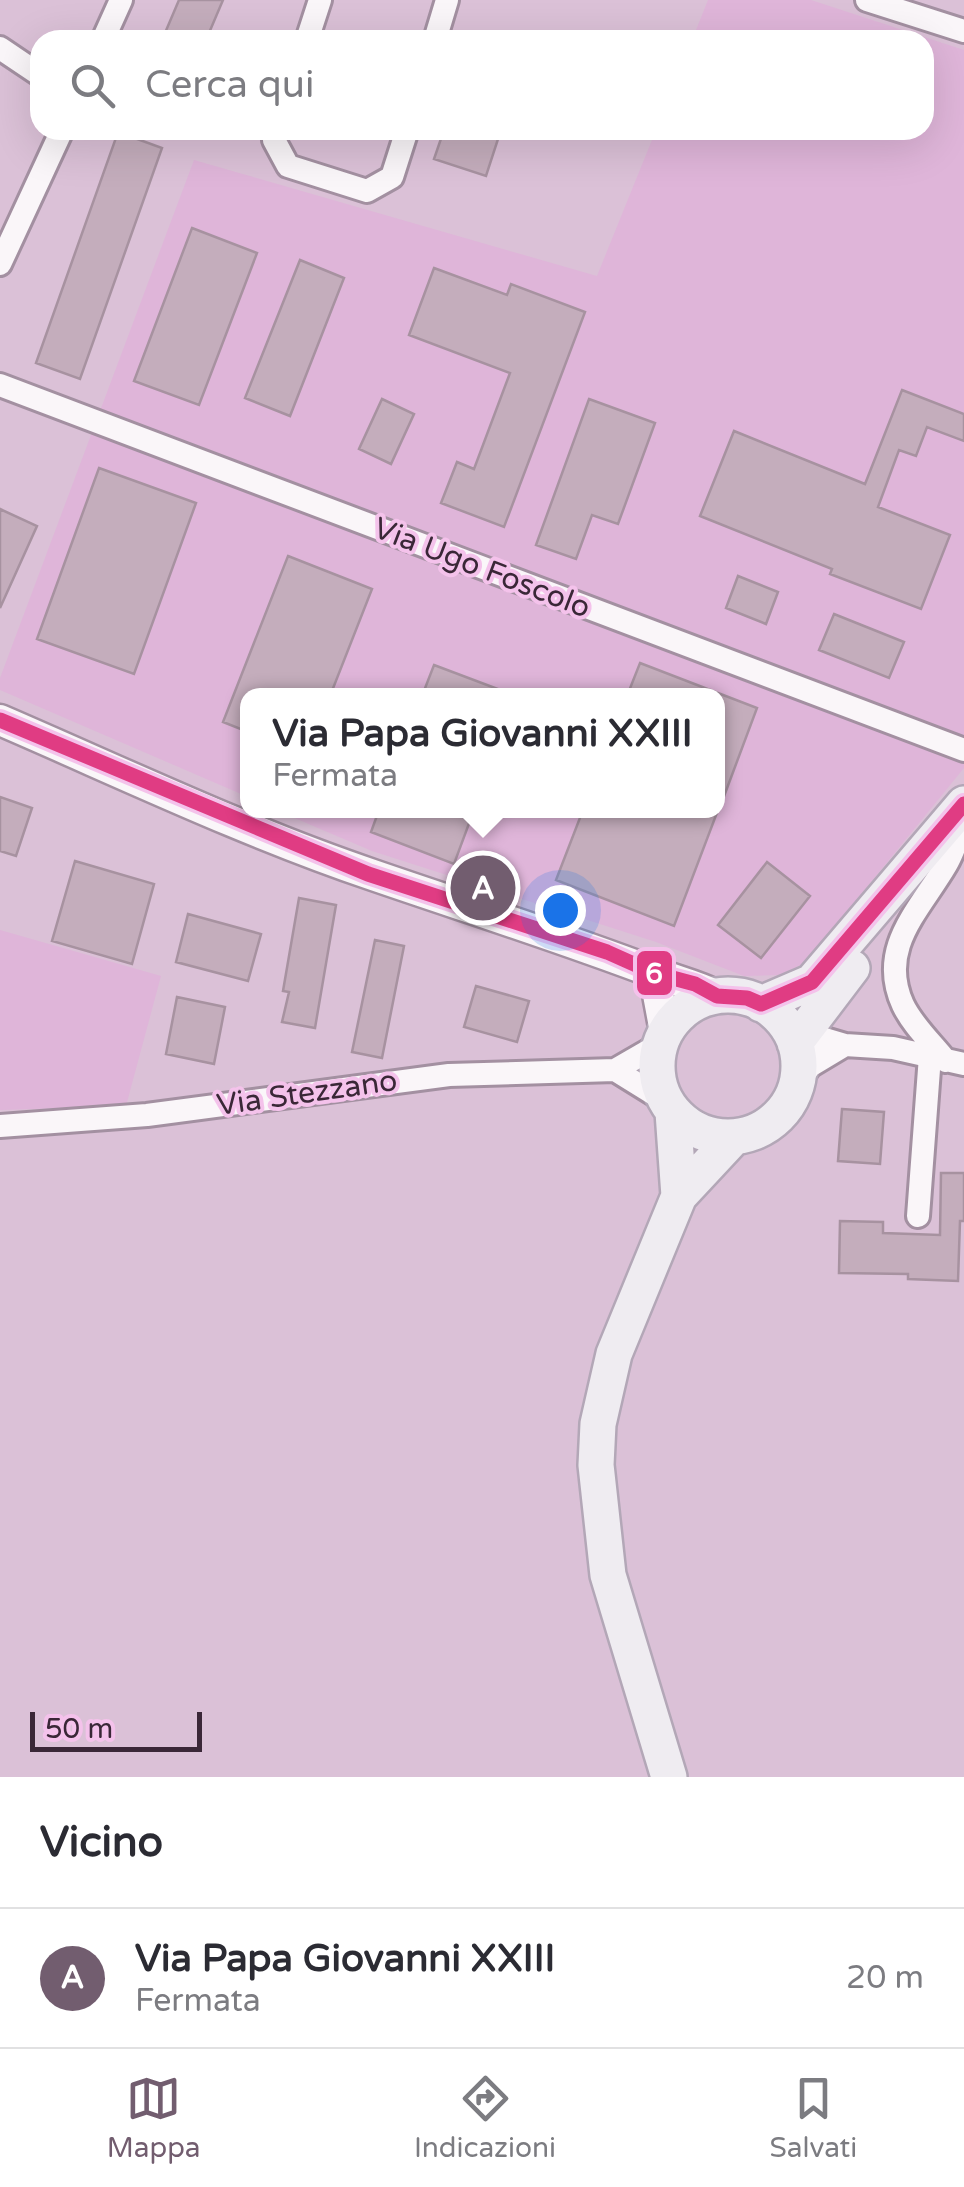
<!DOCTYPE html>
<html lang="it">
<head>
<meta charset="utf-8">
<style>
  :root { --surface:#fff; --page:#f7f7f7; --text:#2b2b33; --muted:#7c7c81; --line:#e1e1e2; --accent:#725d6f }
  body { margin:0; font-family:"Varela Round",sans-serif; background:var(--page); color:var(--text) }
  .scale { position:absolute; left:30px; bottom:25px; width:172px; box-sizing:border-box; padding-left:10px; border:5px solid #3a2737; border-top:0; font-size:28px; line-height:35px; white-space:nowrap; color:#3a2737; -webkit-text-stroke:8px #f4c2eb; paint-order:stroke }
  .you { position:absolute; left:560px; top:910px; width:35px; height:35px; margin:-25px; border:8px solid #fff; border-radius:50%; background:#1a73e8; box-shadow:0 0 0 15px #1a73e833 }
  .badge { display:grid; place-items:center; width:65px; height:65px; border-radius:50%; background:var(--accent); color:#fff; font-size:32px; font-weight:700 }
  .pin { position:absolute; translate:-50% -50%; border:5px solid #fff; box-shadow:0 2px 10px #0006 }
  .popup { position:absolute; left:240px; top:688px; width:485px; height:130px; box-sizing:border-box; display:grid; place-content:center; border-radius:20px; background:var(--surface); filter:drop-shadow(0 2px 8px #0005); font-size:32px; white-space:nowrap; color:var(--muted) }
  .popup b { font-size:38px; color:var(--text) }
  .popup::after { content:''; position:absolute; left:50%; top:100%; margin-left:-20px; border:20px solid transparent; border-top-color:var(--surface) }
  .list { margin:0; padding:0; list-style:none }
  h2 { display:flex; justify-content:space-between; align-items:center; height:130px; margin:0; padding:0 40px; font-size:42px }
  h2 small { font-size:32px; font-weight:400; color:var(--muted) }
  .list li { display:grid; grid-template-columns:65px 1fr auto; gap:30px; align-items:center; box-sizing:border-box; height:140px; padding:0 40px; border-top:2px solid var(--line) }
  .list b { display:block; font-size:38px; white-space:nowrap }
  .list p { margin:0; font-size:32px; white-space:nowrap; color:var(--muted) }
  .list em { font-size:32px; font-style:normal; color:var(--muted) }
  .icon { flex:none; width:55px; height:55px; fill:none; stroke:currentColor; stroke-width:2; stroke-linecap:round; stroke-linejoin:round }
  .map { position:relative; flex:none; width:964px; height:1777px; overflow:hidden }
  .search { position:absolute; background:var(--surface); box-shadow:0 10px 40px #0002; left:30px; right:30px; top:30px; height:110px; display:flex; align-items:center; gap:25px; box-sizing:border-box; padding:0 35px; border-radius:30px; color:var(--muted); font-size:38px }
  .sheet { height:270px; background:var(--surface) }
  nav { display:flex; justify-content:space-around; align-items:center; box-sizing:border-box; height:140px; border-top:2px solid var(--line); background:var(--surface); font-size:28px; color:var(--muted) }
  nav a { display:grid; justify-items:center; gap:5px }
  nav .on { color:var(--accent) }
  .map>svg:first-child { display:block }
  .built { fill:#dfb5d9 }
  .building { fill:#c4adbc; stroke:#a792a0; stroke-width:2.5 }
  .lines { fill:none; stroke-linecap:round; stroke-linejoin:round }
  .street-casing { stroke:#a390a1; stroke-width:28 }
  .secondary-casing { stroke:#a390a1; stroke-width:35 }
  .primary-casing { stroke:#b3a7b7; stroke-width:40 }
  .street { stroke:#faf6f9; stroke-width:22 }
  .secondary { stroke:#faf6f9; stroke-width:30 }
  .primary { stroke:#efecf1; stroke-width:35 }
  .bus-1-casing { stroke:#f4c2eb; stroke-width:22 }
  .bus-1 { stroke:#e03c83; stroke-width:15 }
  .labels { text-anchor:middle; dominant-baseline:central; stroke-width:8; stroke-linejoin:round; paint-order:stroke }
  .street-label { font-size:30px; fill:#3a2737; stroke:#f4c2eb }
  .line-badge { stroke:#f4c2eb; stroke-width:4 }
  .badge-label { font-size:28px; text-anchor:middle; font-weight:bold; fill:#fff }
</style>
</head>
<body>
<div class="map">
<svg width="964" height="1777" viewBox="0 0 964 1777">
  <rect width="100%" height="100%" fill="#dbc1d7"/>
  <path class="built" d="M 708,0 L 811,0 L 964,50 L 964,768 L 805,963 L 779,975 L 744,976 L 656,942 L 372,851 L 278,811 L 718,810 L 718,696 L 248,696 L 248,797 L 0,690 L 0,678 L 194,160 L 597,276 L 656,130 L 924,130 L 924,40 L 692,40 Z
    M 0,930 L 161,976 L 126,1106 L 0,1110 Z"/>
  <path class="building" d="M 179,0 L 223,0 L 206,40 L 162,40 Z
    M 444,130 L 472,136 L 473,131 L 498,139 L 486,176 L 434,159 Z
    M 118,132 L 162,148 L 80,379 L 36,363 Z
    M 192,228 L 257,253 L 199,405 L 134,381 Z
    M 300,260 L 344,278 L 290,416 L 245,398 Z
    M 434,268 L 507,295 L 511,284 L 585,312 L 504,527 L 441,503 L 457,462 L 474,469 L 510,373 L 409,335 Z
    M 902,390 L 964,414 L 964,441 L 927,427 L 916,456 L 899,450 L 878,507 L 950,535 L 921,609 L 830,574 L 832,569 L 700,516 L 734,431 L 865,484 Z
    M 382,399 L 414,414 L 391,464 L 359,449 Z
    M 589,399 L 655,423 L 618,524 L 592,515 L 576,559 L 536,545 Z
    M 99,468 L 196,503 L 134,674 L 37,639 Z
    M 0,509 L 37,526 L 0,608 Z
    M 288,556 L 372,589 L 330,696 L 248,696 L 248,732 L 223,722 Z
    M 738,576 L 778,592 L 766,624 L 726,608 Z
    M 834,614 L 904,642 L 889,678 L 819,650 Z
    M 640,663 L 757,708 L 720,807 L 718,696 L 627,696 Z
    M 434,665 L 511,694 L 511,696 L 422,696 Z
    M 0,797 L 32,808 L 16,856 L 0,851 Z
    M 379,810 L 474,810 L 454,864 L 371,832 Z
    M 583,810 L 718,810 L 674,926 L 556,880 Z
    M 75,861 L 154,884 L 132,964 L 52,941 Z
    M 767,862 L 810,896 L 761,958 L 718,925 Z
    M 299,898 L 336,905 L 315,1028 L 282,1022 L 289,992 L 283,991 Z
    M 188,914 L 261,934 L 248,981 L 176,962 Z
    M 375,940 L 404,946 L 382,1058 L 352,1052 Z
    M 476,986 L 529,1001 L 517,1042 L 464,1027 Z
    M 177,997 L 225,1007 L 214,1064 L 166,1054 Z
    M 842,1109 L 884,1112 L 880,1164 L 838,1161 Z
    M 941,1173 L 964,1173 L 964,1221 L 960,1221 L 958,1281 L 908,1279 L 908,1274 L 839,1273 L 840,1221 L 883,1222 L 883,1233 L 940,1235 Z"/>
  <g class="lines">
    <g class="street-casing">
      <path id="street" d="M 867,0 L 964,31
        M 103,40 L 121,0
        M 307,40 L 320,0
        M 435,40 L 447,0
        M 0,48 L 40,75
        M 278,130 L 274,140 L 288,166 L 367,191 L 392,177 L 407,130
        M 0,264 L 62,130
        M 0,385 L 964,750
        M 796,1048 L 818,1037 L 845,1045 L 893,1048 L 964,1064
        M 946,1061 C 932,1043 913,1026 903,1005 C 877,948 919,911 946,865 C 954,852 958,836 964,822
        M 615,1070 L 665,1101
        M 796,1086 L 810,1066 L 845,1045
        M 0,1126 L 147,1115 L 449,1075 L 615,1070 L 660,1044
        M 918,1216 L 930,1056"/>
    </g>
    <g class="secondary-casing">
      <path id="secondary" d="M 0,720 C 123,773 246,832 373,875 C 466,907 561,937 653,972 C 675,981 696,985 717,996
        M 654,973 L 665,1032"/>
    </g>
    <g class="primary-casing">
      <path id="primary" d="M657 1066a71 71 0 1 1 142 0a71 71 0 1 1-142 0Z
        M 761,1004 L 812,982 L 964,804
        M 795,1043 L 852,968
        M 673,1112 L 679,1196
        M 669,1777 L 608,1575 L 596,1465 L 598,1424 L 614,1354 L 679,1196 L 734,1137"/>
    </g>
    <use href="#street" class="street"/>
    <use href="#secondary" class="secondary"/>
    <use href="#primary" class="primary"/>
    <g class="bus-1-casing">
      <path id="bus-1" d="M 0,720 L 368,874 L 607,952 L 654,973 L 695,984 L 717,996 L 747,998 L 761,1004 L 812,982 L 964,804"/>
    </g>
    <use href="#bus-1" class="bus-1"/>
  </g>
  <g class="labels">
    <g class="street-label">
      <text transform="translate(482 568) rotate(21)">Via Ugo Foscolo</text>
      <text transform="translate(307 1093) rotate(-8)">Via Stezzano</text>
    </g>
  </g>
  <rect class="line-badge" x="635" y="949" width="39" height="48" rx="10" fill="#e03c83"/>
  <g class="badge-label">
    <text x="654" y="983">6</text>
  </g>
</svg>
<div class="scale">50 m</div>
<div class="you"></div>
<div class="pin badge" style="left:483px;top:888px">A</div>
<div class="popup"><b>Via Papa Giovanni XXIII</b>Fermata</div>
<div class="search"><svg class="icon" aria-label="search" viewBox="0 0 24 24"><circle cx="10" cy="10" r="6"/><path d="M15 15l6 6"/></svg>Cerca qui</div>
</div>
<section class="sheet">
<h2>Vicino<small></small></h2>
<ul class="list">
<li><span class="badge">A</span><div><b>Via Papa Giovanni XXIII</b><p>Fermata</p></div><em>20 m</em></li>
</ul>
</section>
<nav>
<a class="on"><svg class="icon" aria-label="map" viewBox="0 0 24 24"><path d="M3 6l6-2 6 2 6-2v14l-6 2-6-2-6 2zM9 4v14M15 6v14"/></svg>Mappa</a>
<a><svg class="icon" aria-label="directions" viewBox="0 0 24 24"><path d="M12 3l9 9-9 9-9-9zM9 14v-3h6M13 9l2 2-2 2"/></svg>Indicazioni</a>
<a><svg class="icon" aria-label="saved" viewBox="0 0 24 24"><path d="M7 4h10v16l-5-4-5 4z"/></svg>Salvati</a>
</nav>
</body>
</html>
